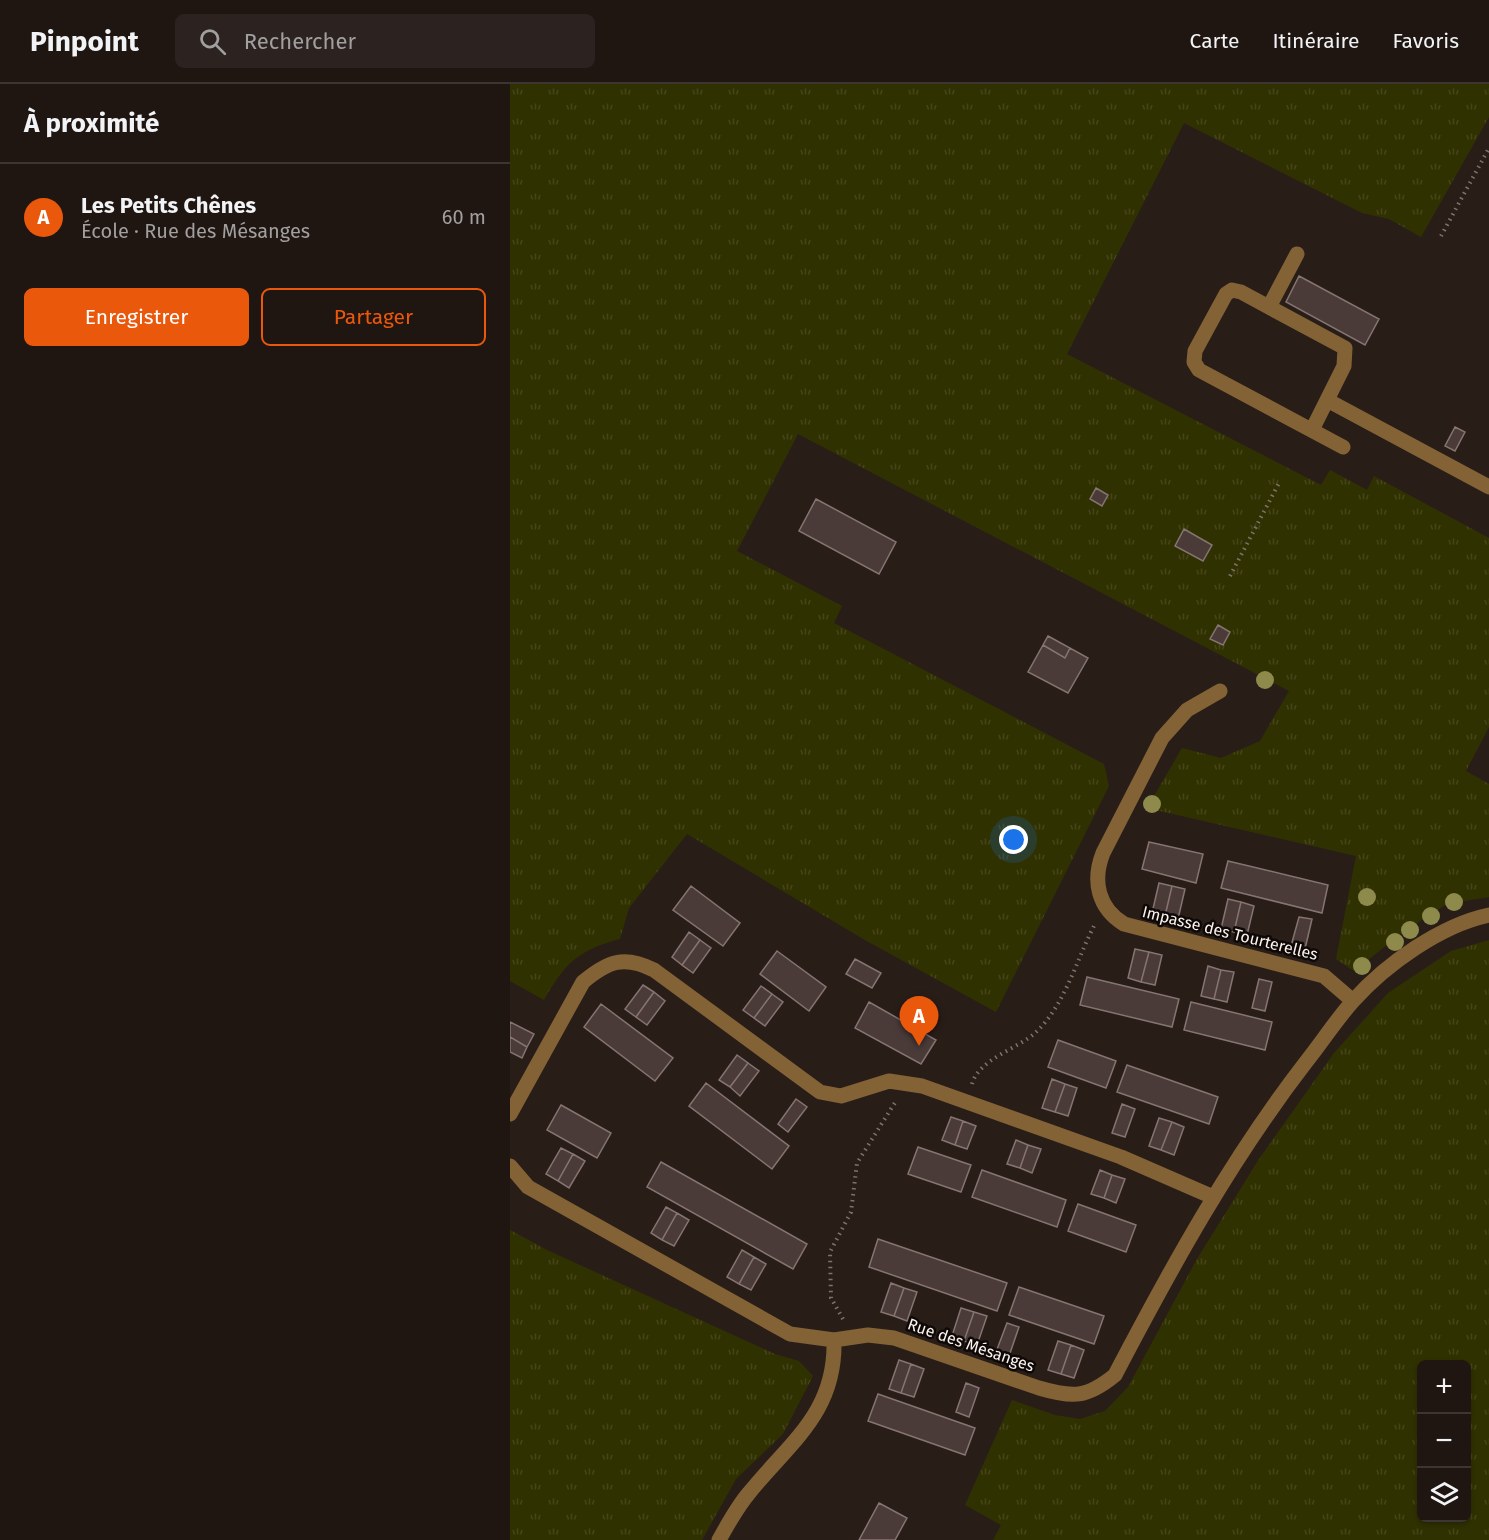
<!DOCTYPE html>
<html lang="fr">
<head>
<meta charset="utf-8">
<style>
  :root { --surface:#1f1612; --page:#2c2320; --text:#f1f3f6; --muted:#a19f9f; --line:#3c3532; --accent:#ea580c }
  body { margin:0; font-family:"Fira Sans",sans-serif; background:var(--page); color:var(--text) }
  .controls { position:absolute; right:18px; bottom:18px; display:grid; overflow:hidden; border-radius:9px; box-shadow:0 2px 4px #0004 }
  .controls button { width:54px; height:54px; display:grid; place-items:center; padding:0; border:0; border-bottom:2px solid var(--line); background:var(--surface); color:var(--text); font:30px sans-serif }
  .you { position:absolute; left:504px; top:756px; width:21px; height:21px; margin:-15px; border:4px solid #fff; border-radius:50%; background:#1a73e8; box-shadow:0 0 0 9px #1a73e833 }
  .badge { display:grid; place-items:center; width:39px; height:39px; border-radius:50%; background:var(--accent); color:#fff; font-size:20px; font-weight:700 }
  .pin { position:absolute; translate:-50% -50px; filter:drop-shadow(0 2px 3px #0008) }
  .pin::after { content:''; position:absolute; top:32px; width:21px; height:18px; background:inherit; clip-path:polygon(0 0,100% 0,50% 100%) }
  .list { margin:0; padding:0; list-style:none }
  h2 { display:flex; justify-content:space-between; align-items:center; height:78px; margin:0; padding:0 24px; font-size:26px }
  h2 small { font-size:20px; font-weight:400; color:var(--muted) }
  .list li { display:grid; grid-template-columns:39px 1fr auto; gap:18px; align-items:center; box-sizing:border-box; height:108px; padding:0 24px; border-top:2px solid var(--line) }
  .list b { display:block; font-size:22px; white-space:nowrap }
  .list p { margin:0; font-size:20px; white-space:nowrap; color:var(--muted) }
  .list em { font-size:20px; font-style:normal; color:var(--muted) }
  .actions { display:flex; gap:12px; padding:18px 24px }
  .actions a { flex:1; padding:14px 0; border:2px solid var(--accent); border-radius:9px; text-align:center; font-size:21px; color:var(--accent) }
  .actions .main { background:var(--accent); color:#fff }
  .icon { flex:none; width:33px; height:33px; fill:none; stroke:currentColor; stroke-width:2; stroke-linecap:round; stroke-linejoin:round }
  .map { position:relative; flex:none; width:979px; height:1456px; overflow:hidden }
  header { display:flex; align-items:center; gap:36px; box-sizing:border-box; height:84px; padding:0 30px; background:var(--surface); border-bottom:2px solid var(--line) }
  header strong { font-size:28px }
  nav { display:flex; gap:33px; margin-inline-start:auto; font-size:21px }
  .search { width:420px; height:54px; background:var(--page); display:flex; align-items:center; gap:15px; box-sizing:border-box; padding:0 21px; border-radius:9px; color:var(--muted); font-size:22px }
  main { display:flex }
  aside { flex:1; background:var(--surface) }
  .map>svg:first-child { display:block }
  .grass { fill:url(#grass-tufts); fill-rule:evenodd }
  .building { fill:#4a3b39; stroke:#857472; stroke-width:1.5 }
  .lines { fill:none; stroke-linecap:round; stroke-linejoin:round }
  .path { stroke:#7e736f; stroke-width:4; stroke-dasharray:1.5 4.5; stroke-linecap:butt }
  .minor { stroke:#836236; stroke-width:15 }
  .tree { fill:#8d8a4c }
  .labels { text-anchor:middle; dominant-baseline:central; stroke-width:5; stroke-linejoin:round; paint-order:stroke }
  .street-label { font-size:16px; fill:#fcf3ef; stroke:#0e0907 }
</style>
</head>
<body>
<header>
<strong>Pinpoint</strong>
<div class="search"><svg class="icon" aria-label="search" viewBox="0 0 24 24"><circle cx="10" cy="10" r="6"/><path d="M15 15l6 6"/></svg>Rechercher</div>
<nav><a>Carte</a><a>Itinéraire</a><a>Favoris</a></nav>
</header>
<main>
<aside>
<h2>À proximité<small></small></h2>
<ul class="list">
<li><span class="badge">A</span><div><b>Les Petits Chênes</b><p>École · Rue des Mésanges</p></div><em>60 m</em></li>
</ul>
<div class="actions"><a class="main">Enregistrer</a><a>Partager</a></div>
</aside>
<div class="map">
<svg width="979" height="1456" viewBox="0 0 979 1456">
  <defs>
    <pattern id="grass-tufts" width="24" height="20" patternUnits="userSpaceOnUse" patternTransform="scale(1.5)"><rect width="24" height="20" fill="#303100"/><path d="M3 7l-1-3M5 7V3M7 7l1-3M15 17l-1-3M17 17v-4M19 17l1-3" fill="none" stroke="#454519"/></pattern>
  </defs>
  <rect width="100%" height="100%" fill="#291d18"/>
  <path class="grass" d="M 0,0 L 979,0 L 979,33 L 911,153 L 879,135 L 852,129 L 674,39 L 557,270 L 811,401 L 820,386 L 857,406 L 864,392 L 979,454 L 979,643 L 956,687 L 979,700 L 979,813 L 937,820 L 896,846 L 844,887 L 826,875 L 846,772 L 637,724 L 672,664 L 711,674 L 750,657 L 779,607 L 288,350 L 227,467 L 332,522 L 324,539 L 594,680 L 599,702 L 486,928 L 355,856 L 177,750 L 119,824 L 110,855 C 68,866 55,879 34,916 L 0,897 Z
    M 979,856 L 979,1456 L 483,1456 L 491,1441 L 455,1421 L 502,1316 L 545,1331 L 570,1335 L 595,1327 L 618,1303 L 687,1175 L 749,1075 L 824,969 L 878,909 L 941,867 ZM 912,1280 L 956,1280 L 956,1434 L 912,1434 Z
    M 0,1146 L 37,1166 L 265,1270 L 289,1277 L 303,1292 L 273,1350 L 226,1395 L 192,1456 L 0,1456 Z"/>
  <path class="building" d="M 789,192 L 869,235 L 855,261 L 776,218 Z
    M 945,343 L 955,348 L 945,367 L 935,362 Z
    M 586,404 L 598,411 L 592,422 L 580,415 Z
    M 306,415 L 386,458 L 369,490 L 289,447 Z
    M 674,445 L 702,461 L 693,477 L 665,462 Z
    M 708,541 L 720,548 L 713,561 L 700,555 Z
    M 538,552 L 560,564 L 555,574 L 533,561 Z
    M 533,561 L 555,574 L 560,564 L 578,574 L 558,609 L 518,588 Z
    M 639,758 L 693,770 L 686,799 L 632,785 Z
    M 718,777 L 818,801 L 812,829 L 711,804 Z
    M 649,799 L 662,802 L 655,832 L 642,829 Z
    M 181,802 L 230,839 L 213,862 L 163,826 Z
    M 662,802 L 675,805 L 668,835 L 655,832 Z
    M 718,815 L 731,818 L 724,848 L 711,845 Z
    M 731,818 L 744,822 L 737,851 L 724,848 Z
    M 789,833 L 802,835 L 795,865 L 781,862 Z
    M 179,848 L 190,856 L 172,881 L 162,873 Z
    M 190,856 L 201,864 L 183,889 L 172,881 Z
    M 625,865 L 639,868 L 631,898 L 618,894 Z
    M 267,867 L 316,903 L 299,927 L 250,890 Z
    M 639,868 L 652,871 L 645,901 L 631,898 Z
    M 345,875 L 371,889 L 362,904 L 336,890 Z
    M 698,882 L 711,886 L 704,915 L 691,912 Z
    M 711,886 L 724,888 L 717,918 L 704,915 Z
    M 577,893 L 669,915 L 662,943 L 570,921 Z
    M 749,895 L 762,898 L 755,927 L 742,924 Z
    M 133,901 L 144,908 L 126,933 L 115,925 Z
    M 251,902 L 262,910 L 244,934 L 233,926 Z
    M 144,908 L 155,917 L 137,941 L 126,933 Z
    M 262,910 L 273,918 L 255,942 L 244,934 Z
    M 359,918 L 426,956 L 411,980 L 345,944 Z
    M 681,918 L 762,938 L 755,966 L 674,946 Z
    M 91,920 L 163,974 L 145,997 L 74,943 Z
    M 0,938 L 24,950 L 17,963 L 0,953 Z
    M 0,953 L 17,963 L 12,974 L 0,968 Z
    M 548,956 L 606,977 L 596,1004 L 538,983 Z
    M 227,971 L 238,979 L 220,1003 L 209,996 Z
    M 238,979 L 249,987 L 230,1012 L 220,1003 Z
    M 617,981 L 708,1013 L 699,1040 L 607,1008 Z
    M 542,995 L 555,1000 L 545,1028 L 532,1024 Z
    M 196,999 L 279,1062 L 262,1085 L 179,1022 Z
    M 555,1000 L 567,1004 L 558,1032 L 545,1028 Z
    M 286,1015 L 297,1023 L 278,1048 L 268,1040 Z
    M 612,1020 L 625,1025 L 615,1053 L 602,1049 Z
    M 51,1021 L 101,1049 L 87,1074 L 37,1046 Z
    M 441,1033 L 453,1037 L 445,1061 L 432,1056 Z
    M 649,1034 L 662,1038 L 651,1066 L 639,1062 Z
    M 453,1037 L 466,1042 L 457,1065 L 445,1061 Z
    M 662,1038 L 674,1043 L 664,1071 L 651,1066 Z
    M 506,1056 L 518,1061 L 510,1084 L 497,1080 Z
    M 518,1061 L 531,1065 L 522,1089 L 510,1084 Z
    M 408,1063 L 461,1081 L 451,1108 L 398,1090 Z
    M 51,1064 L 63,1070 L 48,1097 L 36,1090 Z
    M 63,1070 L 75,1077 L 59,1104 L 48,1097 Z
    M 151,1078 L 297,1160 L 283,1185 L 137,1103 Z
    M 472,1086 L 556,1116 L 547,1143 L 462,1113 Z
    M 590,1086 L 602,1091 L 594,1114 L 581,1110 Z
    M 602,1091 L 615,1095 L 606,1119 L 594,1114 Z
    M 568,1120 L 626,1141 L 616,1168 L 558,1147 Z
    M 156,1123 L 167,1129 L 152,1156 L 141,1149 Z
    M 167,1129 L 179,1136 L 164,1162 L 152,1156 Z
    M 368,1155 L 497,1199 L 487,1227 L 359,1183 Z
    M 232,1166 L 244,1173 L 229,1200 L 217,1193 Z
    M 244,1173 L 256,1180 L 241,1206 L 229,1200 Z
    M 381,1199 L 394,1204 L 384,1232 L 371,1228 Z
    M 509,1203 L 594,1232 L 584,1260 L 499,1231 Z
    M 394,1204 L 407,1208 L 397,1237 L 384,1232 Z
    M 451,1224 L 464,1228 L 454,1257 L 442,1252 Z
    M 464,1228 L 477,1232 L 467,1261 L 454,1257 Z
    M 497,1239 L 509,1243 L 499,1272 L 486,1268 Z
    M 548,1257 L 561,1261 L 551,1290 L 538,1286 Z
    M 561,1261 L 574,1266 L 564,1294 L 551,1290 Z
    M 389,1276 L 401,1280 L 391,1309 L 379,1305 Z
    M 401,1280 L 414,1285 L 404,1313 L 391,1309 Z
    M 456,1299 L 469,1304 L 459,1333 L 446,1328 Z
    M 368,1310 L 465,1344 L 455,1371 L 358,1337 Z
    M 369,1419 L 397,1434 L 385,1456 L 349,1456 Z"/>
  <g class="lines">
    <path class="path" d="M 931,152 L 979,64
      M 720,492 L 769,399
      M 462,1000 C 469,975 507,965 525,949 C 555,922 567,874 585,840
      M 333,1235 L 321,1214 L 320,1168 L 341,1128 L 347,1079 L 386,1017"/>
    <path class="minor" d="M 759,223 L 787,170
      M 817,316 L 979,403
      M 802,346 L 834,282 L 835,264 L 731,208 L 722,206 L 716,210 L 685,267 L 684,278 L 689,286 L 833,363
      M 710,607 L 677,626 L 652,654 L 593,769 C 582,797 588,824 614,840 L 814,892 L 843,917
      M 0,1030 L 73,898 C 98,877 114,871 144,886 L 310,1008 L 331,1012 L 379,997 L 412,1002 L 611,1073 L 703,1113
      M 0,1082 L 18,1103 L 280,1250 L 324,1256 L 358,1251 L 384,1254 L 529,1304 C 563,1314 577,1314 605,1291 C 662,1182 721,1075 796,978 C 812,958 826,936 843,917 C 876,880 931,841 979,831
      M 209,1456 C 218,1440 227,1423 239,1409 C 280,1358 326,1329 324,1256"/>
  </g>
  <g class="tree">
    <circle cx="755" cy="596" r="9"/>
    <circle cx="642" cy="720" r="9"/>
    <circle cx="857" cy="813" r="9"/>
    <circle cx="944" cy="818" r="9"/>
    <circle cx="921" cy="832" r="9"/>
    <circle cx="900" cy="846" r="9"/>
    <circle cx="885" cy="858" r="9"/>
    <circle cx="852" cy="882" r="9"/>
  </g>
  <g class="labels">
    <g class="street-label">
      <text transform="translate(720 849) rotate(14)">Impasse des Tourterelles</text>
      <text transform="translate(461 1261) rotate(19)">Rue des Mésanges</text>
    </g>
  </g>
</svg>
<div class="controls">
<button>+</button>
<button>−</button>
<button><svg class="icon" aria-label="layers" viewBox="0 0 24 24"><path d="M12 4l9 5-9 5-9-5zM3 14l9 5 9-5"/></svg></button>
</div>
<div class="you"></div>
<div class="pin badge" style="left:409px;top:962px">A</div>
</div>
</main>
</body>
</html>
